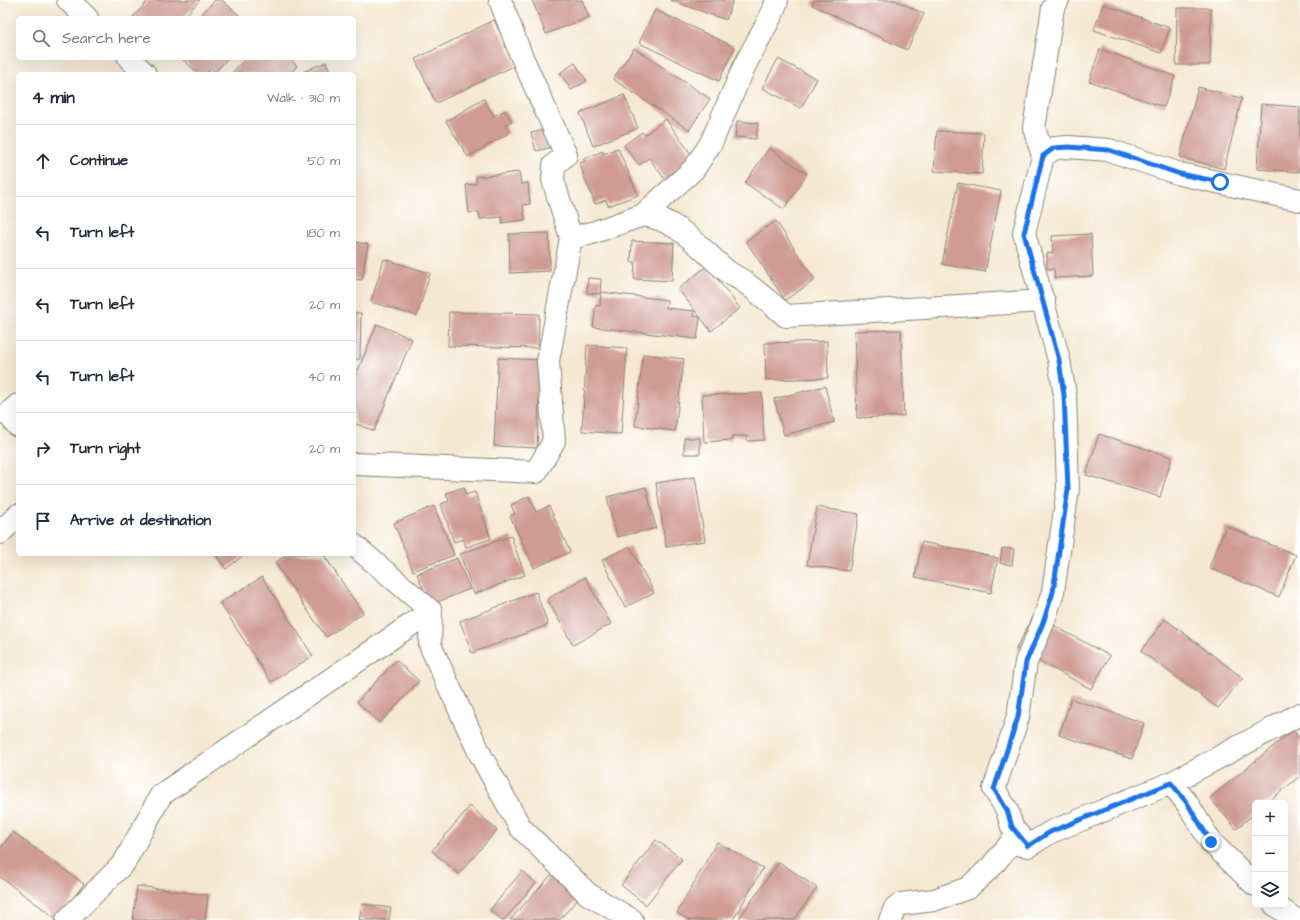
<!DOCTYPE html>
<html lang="en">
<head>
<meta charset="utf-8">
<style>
  :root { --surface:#fff; --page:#f6f6f7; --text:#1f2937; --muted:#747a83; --line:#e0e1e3 }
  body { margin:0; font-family:"Architects Daughter",sans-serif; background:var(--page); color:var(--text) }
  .controls { position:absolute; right:12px; bottom:12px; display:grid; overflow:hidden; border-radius:6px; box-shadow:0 4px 16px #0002 }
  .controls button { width:36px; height:36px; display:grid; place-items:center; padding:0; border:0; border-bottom:1px solid var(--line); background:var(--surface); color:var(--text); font:20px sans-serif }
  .stop { position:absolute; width:12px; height:12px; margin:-9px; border:3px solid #1a73e8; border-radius:50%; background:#fff }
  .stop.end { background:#1a73e8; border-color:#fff; box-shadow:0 1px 4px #0008 }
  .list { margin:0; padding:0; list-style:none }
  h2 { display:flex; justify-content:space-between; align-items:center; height:52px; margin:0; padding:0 16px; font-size:17px }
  h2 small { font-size:13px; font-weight:400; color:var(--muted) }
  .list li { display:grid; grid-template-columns:26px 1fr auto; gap:12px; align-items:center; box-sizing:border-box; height:72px; padding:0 16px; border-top:1px solid var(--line) }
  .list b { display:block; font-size:15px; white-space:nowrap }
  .list em { font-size:13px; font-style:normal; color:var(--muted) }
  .icon { flex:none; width:22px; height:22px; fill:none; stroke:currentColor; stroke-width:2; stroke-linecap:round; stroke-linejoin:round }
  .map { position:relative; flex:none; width:1300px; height:920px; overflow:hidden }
  .search { position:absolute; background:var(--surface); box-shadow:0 4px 16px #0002; left:16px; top:16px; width:340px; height:44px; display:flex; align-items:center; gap:10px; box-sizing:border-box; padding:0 14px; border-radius:6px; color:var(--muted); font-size:15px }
  .panel { position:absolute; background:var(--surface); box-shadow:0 4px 16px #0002; left:16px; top:72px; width:340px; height:484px; border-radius:6px }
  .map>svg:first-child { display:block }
  .building { fill:#cf9b93 }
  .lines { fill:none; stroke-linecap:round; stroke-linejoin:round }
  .minor-casing { stroke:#888276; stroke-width:24 }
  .minor { stroke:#fff; stroke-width:22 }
  .route { stroke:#1a73e8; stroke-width:5 }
</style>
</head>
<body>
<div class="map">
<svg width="1300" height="920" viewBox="0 0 1300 920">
  <rect width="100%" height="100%" fill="#fff"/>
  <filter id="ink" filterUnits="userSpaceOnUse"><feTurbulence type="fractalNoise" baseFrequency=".025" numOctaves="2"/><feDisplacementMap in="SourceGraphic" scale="8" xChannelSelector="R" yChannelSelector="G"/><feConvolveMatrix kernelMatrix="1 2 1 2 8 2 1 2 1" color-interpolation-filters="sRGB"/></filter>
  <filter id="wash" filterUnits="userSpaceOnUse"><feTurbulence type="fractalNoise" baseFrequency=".012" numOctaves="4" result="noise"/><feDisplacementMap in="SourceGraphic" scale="16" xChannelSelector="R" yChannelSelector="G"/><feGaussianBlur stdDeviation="0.9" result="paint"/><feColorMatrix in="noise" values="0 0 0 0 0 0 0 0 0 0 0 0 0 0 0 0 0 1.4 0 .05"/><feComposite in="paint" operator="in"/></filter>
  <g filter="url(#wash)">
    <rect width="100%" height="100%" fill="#f5e8d1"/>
    <g id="blocks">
      <path class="building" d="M 149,0 L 200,0 L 183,18 L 134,18 L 133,17 Z
        M 215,0 L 222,0 L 242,18 L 198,18 Z
        M 532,0 L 582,0 L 589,17 L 546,34 Z
        M 670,0 L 733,0 L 726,20 Z
        M 814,0 L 895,0 L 924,14 L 907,50 L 812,5 Z
        M 1103,4 L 1170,28 L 1161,53 L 1094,30 Z
        M 1177,8 L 1211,8 L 1210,65 L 1176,65 Z
        M 655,10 L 735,47 L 719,81 L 639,43 Z
        M 494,20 L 516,65 L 436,103 L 415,59 Z
        M 634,48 L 710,99 L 689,130 L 613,79 Z
        M 1100,49 L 1175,76 L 1164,107 L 1089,81 Z
        M 181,58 L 228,58 L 215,72 L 211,69 L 206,74 L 199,74 Z
        M 246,58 L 289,58 L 297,66 L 290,74 L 231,74 Z
        M 778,59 L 817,79 L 801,108 L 762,88 Z
        M 326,62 L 331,74 L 298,74 Z
        M 575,63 L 587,81 L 571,90 L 560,73 Z
        M 1198,87 L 1242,98 L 1224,169 L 1180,157 Z
        M 624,95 L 638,128 L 593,146 L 580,113 Z
        M 484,99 L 494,116 L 505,110 L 512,121 L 505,125 L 509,133 L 468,157 L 446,121 Z
        M 1261,104 L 1300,107 L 1299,172 L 1257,169 Z
        M 666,119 L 693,157 L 664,178 L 649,158 L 639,165 L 624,145 L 642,132 L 644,135 Z
        M 737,121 L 758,123 L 756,139 L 735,137 Z
        M 549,129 L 553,147 L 536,151 L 531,133 Z
        M 937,131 L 984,133 L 982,174 L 934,171 Z
        M 618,148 L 638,195 L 608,206 L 606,200 L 595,204 L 579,163 L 585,161 L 583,159 L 603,151 L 603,154 Z
        M 769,148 L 807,174 L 784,209 L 745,183 Z
        M 519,172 L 521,184 L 528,183 L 530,204 L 523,205 L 525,220 L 502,223 L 502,217 L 480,219 L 479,212 L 469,213 L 466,185 L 476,184 L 476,177 Z
        M 958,183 L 1001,191 L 985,272 L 942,264 Z
        M 776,221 L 815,280 L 785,300 L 746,241 Z
        M 549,233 L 550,271 L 510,273 L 509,234 Z
        M 1091,234 L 1093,276 L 1055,278 L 1054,269 L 1047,269 L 1047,253 L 1053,253 L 1052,236 Z
        M 632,241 L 674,243 L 672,281 L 634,279 L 635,262 L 631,262 Z
        M 354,242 L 368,244 L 362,280 L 354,279 Z
        M 384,259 L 430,273 L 417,316 L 371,302 Z
        M 707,266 L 740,308 L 711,331 L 678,289 Z
        M 588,278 L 601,279 L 600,294 L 587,293 Z
        M 601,292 L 667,300 L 666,308 L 694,311 L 693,316 L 700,317 L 697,339 L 593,327 L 596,305 L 600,306 Z
        M 449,312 L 539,314 L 538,348 L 448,346 Z
        M 354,313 L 361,313 L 360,359 L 354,359 Z
        M 377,324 L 412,339 L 374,431 L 354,423 L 354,380 Z
        M 901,330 L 904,416 L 857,418 L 854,331 Z
        M 827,341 L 828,378 L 766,380 L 765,343 Z
        M 587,345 L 627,348 L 621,434 L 582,431 Z
        M 643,354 L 684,359 L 675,431 L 635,426 Z
        M 498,358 L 541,360 L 537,448 L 494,446 Z
        M 825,386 L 834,422 L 784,435 L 774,399 Z
        M 762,393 L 764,440 L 747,441 L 747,436 L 732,436 L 732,440 L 704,442 L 702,395 Z
        M 1099,434 L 1172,457 L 1160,497 L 1086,475 Z
        M 684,438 L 700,438 L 700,454 L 684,454 Z
        M 695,477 L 705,541 L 666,547 L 656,483 Z
        M 464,487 L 466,495 L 475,492 L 491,539 L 466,547 L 463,539 L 454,542 L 441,504 L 449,501 L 446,493 Z
        M 646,487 L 656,528 L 617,537 L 607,497 Z
        M 529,496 L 536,512 L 549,506 L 570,552 L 534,568 L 510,516 L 515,514 L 511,505 Z
        M 434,506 L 454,555 L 413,571 L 394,523 Z
        M 817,507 L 859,514 L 849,571 L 807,565 Z
        M 1226,526 L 1296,555 L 1279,597 L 1209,568 Z
        M 511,536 L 525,575 L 474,594 L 460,554 Z
        M 922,542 L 998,558 L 991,593 L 915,577 Z
        M 630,546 L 654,593 L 625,607 L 602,560 Z
        M 1002,548 L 1014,549 L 1012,565 L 1000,563 Z
        M 215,554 L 245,554 L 226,569 Z
        M 288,554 L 323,554 L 363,613 L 326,637 L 275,563 Z
        M 457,558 L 470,589 L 430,605 L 417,574 Z
        M 262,577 L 313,656 L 271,682 L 220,603 Z
        M 585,577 L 611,624 L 573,645 L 547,599 Z
        M 536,592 L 548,625 L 472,653 L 460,621 Z
        M 1034,615 L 1110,656 L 1091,689 L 1016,649 Z
        M 1165,619 L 1243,678 L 1218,708 L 1141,651 Z
        M 396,660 L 419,681 L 380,723 L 357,702 Z
        M 1071,699 L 1144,723 L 1132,759 L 1059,735 Z
        M 1293,730 L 1300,739 L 1300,776 L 1267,803 L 1255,803 L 1255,813 L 1236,829 L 1210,798 Z
        M 470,806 L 497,830 L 459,874 L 432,851 Z
        M 13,832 L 84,884 L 57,919 L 0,877 L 0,849 Z
        M 656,840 L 682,859 L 646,905 L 621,885 Z
        M 717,842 L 763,868 L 733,920 L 689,920 L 677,913 Z
        M 779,862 L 817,888 L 794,920 L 738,920 Z
        M 522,871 L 536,883 L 504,920 L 502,920 L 490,910 Z
        M 552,874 L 579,898 L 559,920 L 510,920 Z
        M 137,886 L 208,895 L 205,920 L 133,920 Z
        M 362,904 L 391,908 L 389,920 L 359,920 Z"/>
    </g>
  </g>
  <g filter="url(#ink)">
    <use href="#blocks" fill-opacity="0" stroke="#888276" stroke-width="1"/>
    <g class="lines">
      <g class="minor-casing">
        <path id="minor" d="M 68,0 L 87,18
          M 129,58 L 145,74
          M 1043,156 L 1034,128 L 1053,8 L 1058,0
          M 643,215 C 680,220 701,250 728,272 C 734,276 741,279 746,283 C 760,294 773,305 786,316 L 1044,301
          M 571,238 L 592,233 L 643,215 L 694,169 L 711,143 L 745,65 L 773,12 L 777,0
          M 18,405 L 8,414 L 18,426
          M 354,464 L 536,472 L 554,441 L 548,361 L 571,238 L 553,180 L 554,165 L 566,155 L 521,55 L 500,0
          M 0,533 L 18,515
          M 354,545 L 431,611 L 430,645 L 480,754 L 520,827 L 588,894 L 632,920
          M 1171,783 L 1187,803 L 1211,842 L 1255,885
          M 1028,846 L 1051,832 L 1171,783 L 1300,714
          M 1275,905 L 1296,920
          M 67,920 L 124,863 L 161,795 L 431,611
          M 890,920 L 895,908 L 901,904 L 934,900 L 968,888 L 991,867 L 1011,843 L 1028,846 L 1012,827 L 1007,810 L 994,789 L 1018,717 L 1026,662 L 1043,623 L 1053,592 L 1068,489 L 1065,395 L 1059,360 L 1024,233 L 1043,156 L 1055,148 L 1068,147 L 1109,150 L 1180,174 L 1300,200"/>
      </g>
      <use href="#minor" class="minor"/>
    </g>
  </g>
  <g class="lines" filter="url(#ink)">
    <path class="route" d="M 1211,842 L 1187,803 L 1171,783 L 1050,832 L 1028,846 L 1012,827 L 1007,810 L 994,789 L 1018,717 L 1026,662 L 1043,623 L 1053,592 L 1068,489 L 1064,395 L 1059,360 L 1024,233 L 1043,156 L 1054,148 L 1068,147 L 1109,150 L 1180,174 L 1220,182"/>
  </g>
</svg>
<div class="controls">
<button>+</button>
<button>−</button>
<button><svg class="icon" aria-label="layers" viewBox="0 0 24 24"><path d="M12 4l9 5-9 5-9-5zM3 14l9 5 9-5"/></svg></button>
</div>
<div class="stop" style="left:1220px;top:182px"></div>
<div class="stop end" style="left:1211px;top:842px"></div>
<div class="search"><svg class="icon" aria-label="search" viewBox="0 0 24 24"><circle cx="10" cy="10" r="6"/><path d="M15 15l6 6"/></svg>Search here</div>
<section class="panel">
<h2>4 min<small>Walk · 310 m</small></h2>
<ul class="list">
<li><svg class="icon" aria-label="ahead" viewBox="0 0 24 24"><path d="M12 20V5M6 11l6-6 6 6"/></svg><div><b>Continue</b></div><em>50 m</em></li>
<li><svg class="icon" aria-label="left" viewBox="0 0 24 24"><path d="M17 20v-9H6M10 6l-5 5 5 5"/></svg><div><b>Turn left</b></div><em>180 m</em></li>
<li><svg class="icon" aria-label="left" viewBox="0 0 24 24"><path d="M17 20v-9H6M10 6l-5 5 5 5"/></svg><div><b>Turn left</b></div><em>20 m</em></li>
<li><svg class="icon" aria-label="left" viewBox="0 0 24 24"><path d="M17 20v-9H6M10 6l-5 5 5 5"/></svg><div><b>Turn left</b></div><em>40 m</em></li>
<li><svg class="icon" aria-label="right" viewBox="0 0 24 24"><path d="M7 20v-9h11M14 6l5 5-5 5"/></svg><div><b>Turn right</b></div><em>20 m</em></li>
<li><svg class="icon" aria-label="arrive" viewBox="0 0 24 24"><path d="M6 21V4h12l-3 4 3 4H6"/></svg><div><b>Arrive at destination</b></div></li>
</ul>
</section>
</div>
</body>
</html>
